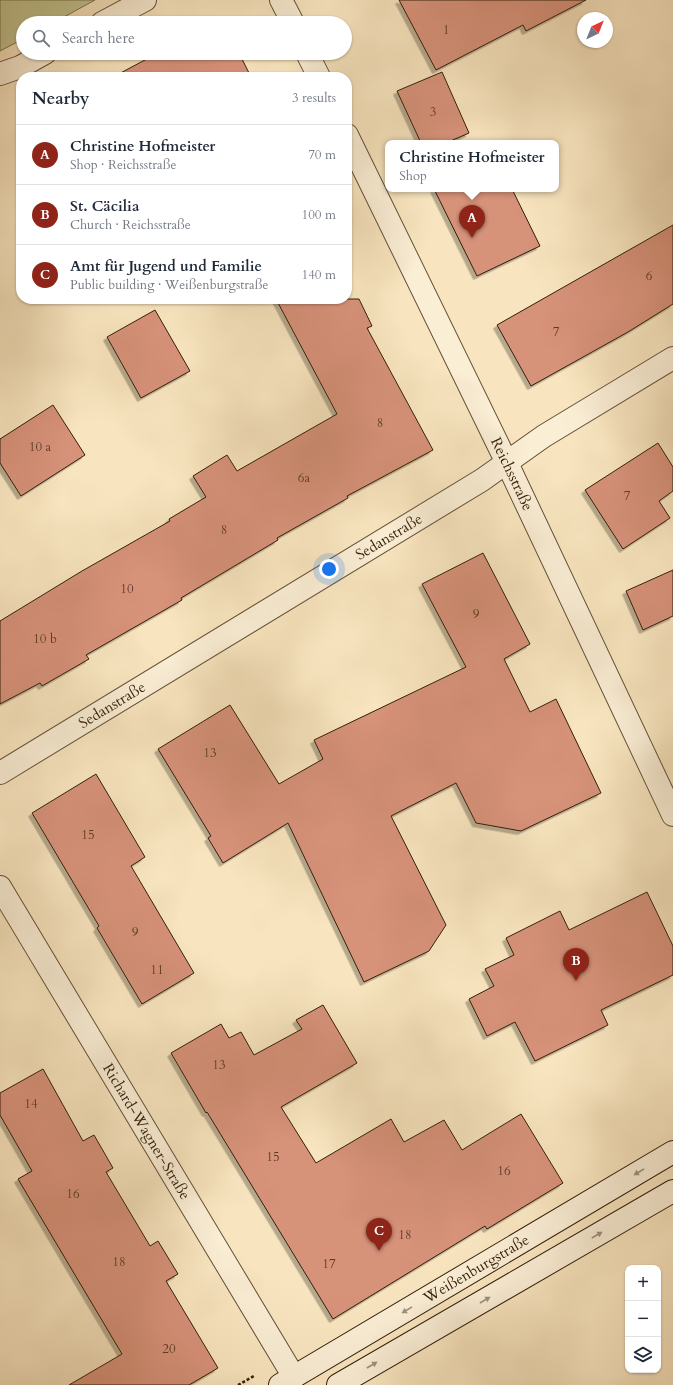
<!DOCTYPE html>
<html lang="en">
<head>
<meta charset="utf-8">
<style>
  :root { --surface:#fff; --page:#f2f2f3; --text:#1f2937; --muted:#747a83; --line:#e0e1e3; --accent:#8f2418 }
  body { margin:0; font-family:Cardo,serif; background:var(--page); color:var(--text) }
  .controls { position:absolute; right:12px; bottom:12px; display:grid; overflow:hidden; border-radius:8px; box-shadow:0 1px 3px #0004 }
  .controls button { width:36px; height:36px; display:grid; place-items:center; padding:0; border:0; border-bottom:1px solid var(--line); background:var(--surface); color:var(--text); font:20px sans-serif }
  .compass { position:absolute; left:577px; top:12px; width:36px; height:36px; border-radius:50%; background:var(--surface); box-shadow:0 1px 3px #0004; rotate:43deg }
  .you { position:absolute; left:329px; top:569px; width:14px; height:14px; margin:-10px; border:3px solid #fff; border-radius:50%; background:#1a73e8; box-shadow:0 0 0 6px #1a73e833 }
  .badge { display:grid; place-items:center; width:26px; height:26px; border-radius:50%; background:var(--accent); color:#fff; font-size:13px; font-weight:700 }
  .pin { position:absolute; translate:-50% -33px; filter:drop-shadow(0 1px 2px #0008) }
  .pin::after { content:''; position:absolute; top:21px; width:14px; height:12px; background:inherit; clip-path:polygon(0 0,100% 0,50% 100%) }
  .popup { position:absolute; left:385px; top:140px; width:174px; height:52px; box-sizing:border-box; display:grid; place-content:center; border-radius:8px; background:var(--surface); filter:drop-shadow(0 1px 3px #0005); font-size:13px; white-space:nowrap; color:var(--muted) }
  .popup b { font-size:15px; color:var(--text) }
  .popup::after { content:''; position:absolute; left:50%; top:100%; margin-left:-8px; border:8px solid transparent; border-top-color:var(--surface) }
  .list { margin:0; padding:0; list-style:none }
  h2 { display:flex; justify-content:space-between; align-items:center; height:52px; margin:0; padding:0 16px; font-size:17px }
  h2 small { font-size:13px; font-weight:400; color:var(--muted) }
  .list li { display:grid; grid-template-columns:26px 1fr auto; gap:12px; align-items:center; box-sizing:border-box; height:60px; padding:0 16px; border-top:1px solid var(--line) }
  .list b { display:block; font-size:15px; white-space:nowrap }
  .list p { margin:0; font-size:13px; white-space:nowrap; color:var(--muted) }
  .list em { font-size:13px; font-style:normal; color:var(--muted) }
  .icon { flex:none; width:22px; height:22px; fill:none; stroke:currentColor; stroke-width:2; stroke-linecap:round; stroke-linejoin:round }
  .map { position:relative; flex:none; width:673px; height:1385px; overflow:hidden }
  .search { position:absolute; background:var(--surface); box-shadow:0 1px 3px #0004; left:16px; top:16px; width:336px; height:44px; display:flex; align-items:center; gap:10px; box-sizing:border-box; padding:0 14px; border-radius:22px; color:var(--muted); font-size:15px }
  .panel { position:absolute; background:var(--surface); box-shadow:0 1px 3px #0004; left:16px; top:72px; width:336px; height:232px; border-radius:16px }
  .map>svg:first-child { display:block }
  .green { fill:#c1c38f; stroke:#7a704c }
  .building { fill:#d7927a; stroke:#331e0a; filter:url(#shadow) }
  .lines { fill:none; stroke-linecap:round; stroke-linejoin:round }
  .street-casing { stroke:#645037; stroke-width:24 }
  .secondary-casing { stroke:#331e0a; stroke-width:24 }
  .path { stroke:#331e0a; stroke-width:2.5; stroke-dasharray:3 2; stroke-linecap:butt }
  .street { stroke:#faeed5; stroke-width:22 }
  .secondary { stroke:#faeed5; stroke-width:22 }
  .oneway { fill:#a0907a }
  .labels { text-anchor:middle; dominant-baseline:central; stroke-width:3; stroke-linejoin:round; paint-order:stroke }
  .number-label { font-size:13px; fill:#5c3b26 }
  .street-label { font-size:15px; fill:#331e0a; stroke:#faeed5 }
</style>
</head>
<body>
<div class="map">
<svg width="673" height="1385" viewBox="0 0 673 1385">
  <defs>
    <filter id="shadow"><feDropShadow dx="-3.5" dy="3.5" stdDeviation="0" flood-color="#0004"/></filter>
  </defs>
  <rect width="100%" height="100%" fill="#f8e5bf"/>
  <filter id="stains"><feTurbulence type="fractalNoise" baseFrequency=".005" numOctaves="4"/><feColorMatrix values="0 0 0 0 .2 0 0 0 0 .09 0 0 0 0 .02 0 0 0 .5 -.17"/></filter>
  <radialGradient id="worn" r=".72"><stop offset=".6" stop-color="#630" stop-opacity="0"/><stop offset="1" stop-color="#630" stop-opacity=".3"/></radialGradient>
  <path class="green" d="M 0,0 L 95,0 L 53,23 L 23,23 L 23,39 L 0,51 Z"/>
  <path class="building" d="M 399,0 L 586,0 L 526,31 L 523,25 L 436,70 Z
    M 158,53 L 239,53 L 251,77 L 113,77 Z
    M 442,72 L 469,133 L 446,143 L 421,143 L 397,91 Z
    M 434,189 L 512,189 L 540,246 L 477,276 Z
    M 673,225 L 673,304 L 628,332 L 531,386 L 497,325 Z
    M 276,299 L 359,299 L 372,326 L 367,328 L 433,450 L 347,496 L 348,498 L 277,538 L 278,540 L 181,598 L 182,600 L 86,655 L 89,659 L 42,686 L 40,683 L 0,704 L 0,621 L 82,571 L 170,521 L 169,519 L 206,497 L 193,476 L 227,455 L 237,471 L 337,414 Z
    M 155,310 L 190,371 L 141,398 L 107,337 Z
    M 53,405 L 85,455 L 21,496 L 0,463 L 0,439 Z
    M 658,443 L 673,467 L 673,491 L 659,501 L 670,518 L 623,549 L 585,490 Z
    M 483,553 L 530,644 L 504,659 L 530,712 L 556,699 L 601,793 L 521,831 L 476,823 L 456,783 L 391,816 L 446,925 L 429,951 L 364,982 L 288,823 L 223,863 L 208,838 L 211,836 L 158,749 L 230,705 L 279,784 L 323,759 L 314,740 L 466,667 L 422,584 Z
    M 673,570 L 673,616 L 643,630 L 626,591 Z
    M 96,774 L 145,857 L 131,866 L 194,973 L 142,1004 L 97,928 L 99,926 L 32,813 Z
    M 647,892 L 673,946 L 673,975 L 601,1010 L 608,1025 L 535,1061 L 515,1022 L 487,1036 L 469,999 L 494,986 L 485,969 L 514,955 L 506,938 L 560,911 L 569,930 Z
    M 323,1005 L 357,1063 L 281,1107 L 316,1163 L 391,1119 L 404,1142 L 444,1120 L 462,1150 L 521,1114 L 563,1183 L 487,1229 L 485,1226 L 333,1319 L 207,1112 L 206,1113 L 171,1053 L 221,1024 L 229,1038 L 241,1032 L 254,1055 L 302,1029 L 296,1020 Z
    M 43,1069 L 83,1141 L 94,1135 L 113,1168 L 106,1172 L 150,1246 L 158,1241 L 178,1274 L 166,1281 L 218,1368 L 189,1385 L 69,1385 L 122,1354 L 18,1179 L 32,1171 L 0,1115 L 0,1093 Z"/>
  <g class="lines">
    <g class="street-casing">
      <g id="street">
        <path d="M 281,0 L 293,23"/>
        <path d="M 102,23 L 145,0"/>
        <path d="M 307,53 L 319,77"/>
        <path d="M 0,74 L 20,67 L 45,53"/>
        <path id="s1" d="M 347,135 L 507,463 L 673,815"/>
        <path id="s2" d="M 0,773 L 482,480 L 544,436 L 673,358"/>
        <path id="s3" d="M 0,887 L 294,1377"/>
      </g>
    </g>
    <g class="secondary-casing">
      <g id="secondary">
        <path id="s4" d="M 280,1385 L 673,1152"/>
        <path d="M 338,1385 L 673,1191"/>
      </g>
    </g>
    <path class="path" d="M 238,1385 L 254,1376"/>
    <use href="#street" class="street"/>
    <use href="#secondary" class="secondary"/>
  </g>
  <defs><path id="oneway-solid" d="M-6-.8H1V-3.2L6.5 0L1 3.2V.8H-6Z"/></defs>
  <g class="oneway">
    <use href="#oneway-solid" transform="translate(639 1172) rotate(149)"/>
    <use href="#oneway-solid" transform="translate(597 1235) rotate(-30)"/>
    <use href="#oneway-solid" transform="translate(485 1300) rotate(-30)"/>
    <use href="#oneway-solid" transform="translate(407 1310) rotate(149)"/>
    <use href="#oneway-solid" transform="translate(372 1365) rotate(-30)"/>
  </g>
  <g class="labels">
    <g class="number-label">
      <text x="446" y="30">1</text>
      <text x="433" y="112">3</text>
      <text x="649" y="276">6</text>
      <text x="556" y="332">7</text>
      <text x="380" y="423">8</text>
      <text x="40" y="447">10 a</text>
      <text x="304" y="478">6a</text>
      <text x="627" y="496">7</text>
      <text x="224" y="530">8</text>
      <text x="127" y="589">10</text>
      <text x="476" y="614">9</text>
      <text x="45" y="639">10 b</text>
      <text x="210" y="753">13</text>
      <text x="88" y="835">15</text>
      <text x="135" y="932">9</text>
      <text x="157" y="970">11</text>
      <text x="219" y="1065">13</text>
      <text x="31" y="1104">14</text>
      <text x="273" y="1157">15</text>
      <text x="504" y="1171">16</text>
      <text x="73" y="1194">16</text>
      <text x="405" y="1235">18</text>
      <text x="119" y="1262">18</text>
      <text x="329" y="1264">17</text>
      <text x="169" y="1349">20</text>
    </g>
    <g class="street-label">
      <text stroke="none"><textPath href="#s1" startOffset="377">Reichsstraße</textPath></text>
      <text stroke="none"><textPath href="#s2" startOffset="455">Sedanstraße</textPath></text>
      <text stroke="none"><textPath href="#s2" startOffset="131">Sedanstraße</textPath></text>
      <text stroke="none"><textPath href="#s3" startOffset="285">Richard-Wagner-Straße</textPath></text>
      <text stroke="none"><textPath href="#s4" startOffset="228">Weißenburgstraße</textPath></text>
    </g>
  </g>
  <rect width="100%" height="100%" filter="url(#stains)"/>
  <rect width="100%" height="100%" fill="url(#worn)"/>
</svg>
<div class="controls">
<button>+</button>
<button>−</button>
<button><svg class="icon" aria-label="layers" viewBox="0 0 24 24"><path d="M12 4l9 5-9 5-9-5zM3 14l9 5 9-5"/></svg></button>
</div>
<svg class="compass" viewBox="-18 -18 36 36"><path d="M0-13l5 13h-10z" fill="#e53935"/><path d="M0 13l5-13h-10z" fill="#747a83"/></svg>
<div class="you"></div>
<div class="pin badge" style="left:472px;top:238px">A</div>
<div class="popup"><b>Christine Hofmeister</b>Shop</div>
<div class="pin badge" style="left:576px;top:981px">B</div>
<div class="pin badge" style="left:379px;top:1251px">C</div>
<div class="search"><svg class="icon" aria-label="search" viewBox="0 0 24 24"><circle cx="10" cy="10" r="6"/><path d="M15 15l6 6"/></svg>Search here</div>
<section class="panel">
<h2>Nearby<small>3 results</small></h2>
<ul class="list">
<li><span class="badge">A</span><div><b>Christine Hofmeister</b><p>Shop · Reichsstraße</p></div><em>70 m</em></li>
<li><span class="badge">B</span><div><b>St. Cäcilia</b><p>Church · Reichsstraße</p></div><em>100 m</em></li>
<li><span class="badge">C</span><div><b>Amt für Jugend und Familie</b><p>Public building · Weißenburgstraße</p></div><em>140 m</em></li>
</ul>
</section>
</div>
</body>
</html>
